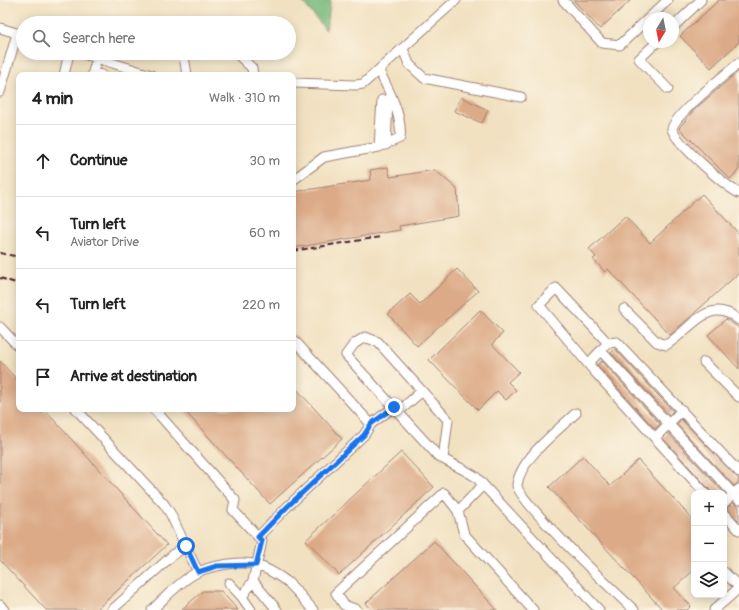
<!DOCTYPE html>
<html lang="en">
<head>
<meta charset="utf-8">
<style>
  :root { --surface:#fff; --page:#f2f2f2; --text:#222; --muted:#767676; --line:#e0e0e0 }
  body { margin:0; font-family:Pangolin,sans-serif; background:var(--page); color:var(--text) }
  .controls { position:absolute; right:12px; bottom:12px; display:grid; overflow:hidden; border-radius:8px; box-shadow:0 2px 10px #0003 }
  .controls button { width:36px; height:36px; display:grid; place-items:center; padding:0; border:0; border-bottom:1px solid var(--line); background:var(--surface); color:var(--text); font:20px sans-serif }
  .compass { position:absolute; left:643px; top:12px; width:36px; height:36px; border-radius:50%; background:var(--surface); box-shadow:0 2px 10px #0003; rotate:190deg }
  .stop { position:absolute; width:12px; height:12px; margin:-9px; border:3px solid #1a73e8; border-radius:50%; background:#fff }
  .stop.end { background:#1a73e8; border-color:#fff; box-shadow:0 1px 4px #0008 }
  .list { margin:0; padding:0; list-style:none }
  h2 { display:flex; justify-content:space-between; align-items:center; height:52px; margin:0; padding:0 16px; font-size:17px }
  h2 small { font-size:13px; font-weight:400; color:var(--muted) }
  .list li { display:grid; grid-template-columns:26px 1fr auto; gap:12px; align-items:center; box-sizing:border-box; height:72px; padding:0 16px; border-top:1px solid var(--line) }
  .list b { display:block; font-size:15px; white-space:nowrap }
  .list p { margin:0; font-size:13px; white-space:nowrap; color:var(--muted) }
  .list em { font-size:13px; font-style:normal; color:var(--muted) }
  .icon { flex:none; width:22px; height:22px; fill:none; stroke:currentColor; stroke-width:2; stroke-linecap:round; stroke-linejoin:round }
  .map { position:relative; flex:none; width:739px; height:610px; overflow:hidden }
  .search { position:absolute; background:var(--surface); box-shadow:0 2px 10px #0003; left:16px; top:16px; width:280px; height:44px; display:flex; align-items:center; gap:10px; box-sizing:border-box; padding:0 14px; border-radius:22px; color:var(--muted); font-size:15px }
  .panel { position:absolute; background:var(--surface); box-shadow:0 2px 10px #0003; left:16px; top:72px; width:280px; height:340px; border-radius:8px }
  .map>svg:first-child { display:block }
  .forest { fill:#75b87c; stroke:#606c54 }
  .building { fill:#dcaa87 }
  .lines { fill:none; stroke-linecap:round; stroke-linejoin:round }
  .minor-casing { stroke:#9e8076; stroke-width:11 }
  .minor { stroke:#fff; stroke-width:9 }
  .rail { stroke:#4a1f2b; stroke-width:2; stroke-dasharray:6 3; stroke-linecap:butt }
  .route { stroke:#1a73e8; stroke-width:5 }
</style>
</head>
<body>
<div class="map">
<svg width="739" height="610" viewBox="0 0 739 610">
  <rect width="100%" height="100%" fill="#fcf5e5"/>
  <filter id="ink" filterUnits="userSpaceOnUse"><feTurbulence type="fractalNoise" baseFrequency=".025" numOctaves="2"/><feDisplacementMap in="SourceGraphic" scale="8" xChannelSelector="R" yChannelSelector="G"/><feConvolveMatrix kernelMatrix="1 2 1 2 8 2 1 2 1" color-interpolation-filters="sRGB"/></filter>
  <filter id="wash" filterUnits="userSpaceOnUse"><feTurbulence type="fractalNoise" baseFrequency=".012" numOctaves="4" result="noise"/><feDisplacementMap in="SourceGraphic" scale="16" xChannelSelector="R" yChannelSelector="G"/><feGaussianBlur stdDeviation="0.9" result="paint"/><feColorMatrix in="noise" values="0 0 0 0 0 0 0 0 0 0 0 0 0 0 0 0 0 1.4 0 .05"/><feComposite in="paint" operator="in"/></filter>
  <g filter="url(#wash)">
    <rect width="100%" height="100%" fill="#f1e1c1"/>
    <path class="forest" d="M 301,0 L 331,0 L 326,30 Z"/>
    <g id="blocks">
      <path class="building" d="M 573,0 L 631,0 L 600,29 Z
        M 719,0 L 739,0 L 739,42 L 711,68 L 680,36 Z
        M 739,71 L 739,170 L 730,179 L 679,128 L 695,109 Z
        M 461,97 L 488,110 L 482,123 L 454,111 Z
        M 388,167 L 390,177 L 435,170 L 457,189 L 459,216 L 399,226 L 400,230 L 293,248 L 293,192 L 371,180 L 370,170 Z
        M 702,194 L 739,234 L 739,273 L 670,335 L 608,269 L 605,272 L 593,259 L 596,257 L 589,249 L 625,216 L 650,243 Z
        M 457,269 L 478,291 L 417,346 L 388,314 L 410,294 L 420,304 Z
        M 480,310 L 503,333 L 492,344 L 519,372 L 508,382 L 516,390 L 506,400 L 497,391 L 478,410 L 429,360 Z
        M 726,319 L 739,328 L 739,369 L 708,335 Z
        M 615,349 L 673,411 L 669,415 L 611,353 Z
        M 0,361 L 19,382 L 19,409 L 44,409 L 167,545 L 96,610 L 46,610 L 0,560 Z
        M 602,361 L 660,424 L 655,429 L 597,365 Z
        M 293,385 L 342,439 L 270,504 L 183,409 L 293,409 Z
        M 681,419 L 739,479 L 738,483 L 734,486 L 677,424 Z
        M 668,433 L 725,494 L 724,495 L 724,493 L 711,493 L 709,489 L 663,438 Z
        M 401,452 L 434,487 L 339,575 L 306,540 Z
        M 583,456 L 610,486 L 638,460 L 694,521 L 694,570 L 674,588 L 691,606 L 687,610 L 663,610 L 549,487 Z
        M 733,503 L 739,507 L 739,521 L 727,508 Z
        M 434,541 L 497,610 L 372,610 L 366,603 Z
        M 203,591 L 221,591 L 238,610 L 181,610 Z"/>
    </g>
  </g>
  <g filter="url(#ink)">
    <use href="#blocks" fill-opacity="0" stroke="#9e8076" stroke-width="1"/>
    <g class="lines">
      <g class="minor-casing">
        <path id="minor" d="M 563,0 L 602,43 L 620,45 L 668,0
          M 673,27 L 701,0
          M 0,28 L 23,35
          M 657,42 L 639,59 L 668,89
          M 403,49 L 409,64 L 424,78 L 521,97
          M 80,53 L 151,75
          M 236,53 L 252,68 L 253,75
          M 97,58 L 93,72 L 102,75
          M 739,63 C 726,74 674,115 672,129 C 676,143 725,186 739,193
          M 64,75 L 69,53
          M 187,75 L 184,56 L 188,53
          M 293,83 L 356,85 L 363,84 L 456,0
          M 0,92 L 17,34
          M 379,147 L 382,100 L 388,100 L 386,145
          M 293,180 L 324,157 L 379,147 L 400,138 C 403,117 389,90 379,71
          M 624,309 L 657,342 L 666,345 C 690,331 708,294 739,320
          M 0,327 L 19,347
          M 608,343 L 556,288 L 539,305 L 595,372 L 705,493
          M 601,351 L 739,500
          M 704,362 L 739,397
          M 588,364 L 608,343 L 617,342 L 739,472
          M 76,409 L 164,504 L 170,513 L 198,572
          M 154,409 L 235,500 L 233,510 L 262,541 L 253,581 L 242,597 L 251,610
          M 398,412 L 422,391
          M 576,413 C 557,431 520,459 517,485 C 516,499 618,595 634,610
          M 371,424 L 394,407
          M 655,438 L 682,410
          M 443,459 L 448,420 L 378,342 L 365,337 L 354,344 L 346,355 L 438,456 C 451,464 464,469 476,477 L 599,610
          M 724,503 L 739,489
          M 458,511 L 483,485
          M 724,513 L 739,530
          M 258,537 L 287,507 L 364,435 L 371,424 L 293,339
          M 724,572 L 739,587
          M 253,581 L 277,610
          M 229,583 L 242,597
          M 0,605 L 4,610
          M 112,610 L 174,554 L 185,546
          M 152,610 C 165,598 178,583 194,574 C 208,566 240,560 256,565 C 266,568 278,575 286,581 C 296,589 305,601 313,610
          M 357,610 L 344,605 L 336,593 L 444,493 L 458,511 L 464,534 L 533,610
          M 714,610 L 739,588"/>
      </g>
      <use href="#minor" class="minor"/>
      <path class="rail" d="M 293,251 L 380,237
        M 0,253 L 19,257
        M 0,278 L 19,284"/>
    </g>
  </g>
  <g class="lines" filter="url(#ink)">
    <path class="route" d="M 186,546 L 198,572 L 217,566 L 256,565 L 262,541 L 258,537 L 287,507 L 364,435 L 371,424 L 394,407"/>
  </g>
</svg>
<div class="controls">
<button>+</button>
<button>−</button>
<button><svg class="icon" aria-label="layers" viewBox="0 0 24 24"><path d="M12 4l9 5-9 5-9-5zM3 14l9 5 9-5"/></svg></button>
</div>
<svg class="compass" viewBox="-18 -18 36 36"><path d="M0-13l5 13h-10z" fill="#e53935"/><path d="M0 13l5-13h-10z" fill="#767676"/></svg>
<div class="stop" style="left:186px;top:546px"></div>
<div class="stop end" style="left:394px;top:407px"></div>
<div class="search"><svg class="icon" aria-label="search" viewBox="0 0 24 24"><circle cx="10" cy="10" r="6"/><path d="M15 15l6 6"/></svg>Search here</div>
<section class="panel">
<h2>4 min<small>Walk · 310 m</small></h2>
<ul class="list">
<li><svg class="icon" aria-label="ahead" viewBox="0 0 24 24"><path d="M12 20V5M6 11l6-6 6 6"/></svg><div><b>Continue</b></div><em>30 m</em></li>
<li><svg class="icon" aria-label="left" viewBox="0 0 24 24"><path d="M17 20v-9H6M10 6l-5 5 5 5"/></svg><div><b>Turn left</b><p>Aviator Drive</p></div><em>60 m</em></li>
<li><svg class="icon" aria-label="left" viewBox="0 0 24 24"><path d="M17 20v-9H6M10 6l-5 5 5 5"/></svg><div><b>Turn left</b></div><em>220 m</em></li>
<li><svg class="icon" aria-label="arrive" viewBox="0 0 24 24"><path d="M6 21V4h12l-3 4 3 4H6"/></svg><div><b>Arrive at destination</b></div></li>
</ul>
</section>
</div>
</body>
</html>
